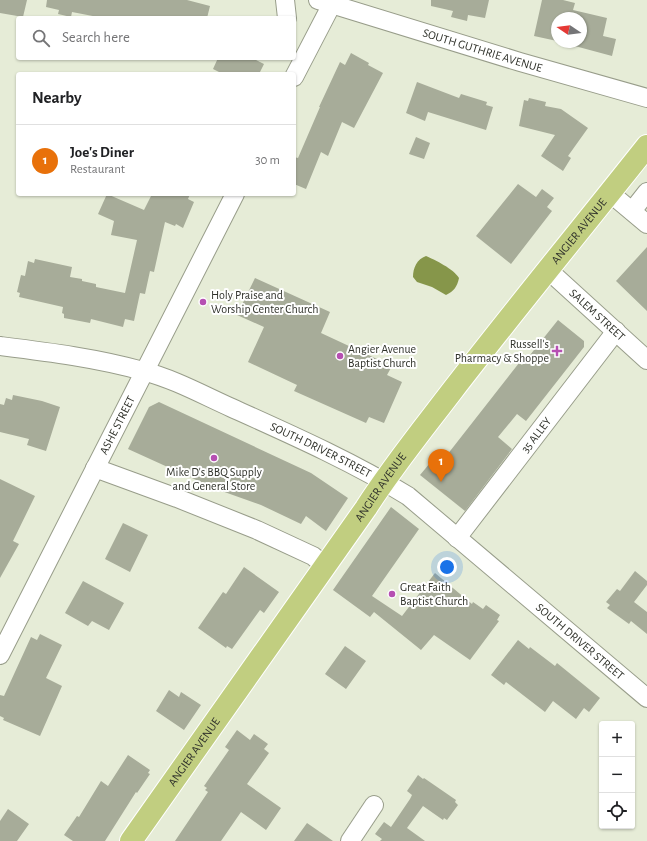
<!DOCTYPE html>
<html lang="en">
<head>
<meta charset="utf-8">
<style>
  :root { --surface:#fff; --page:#f6f6f6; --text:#202124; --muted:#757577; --line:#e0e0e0; --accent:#0f766e }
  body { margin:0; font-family:"Alegreya Sans",sans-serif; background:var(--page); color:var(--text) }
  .controls { position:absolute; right:12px; bottom:12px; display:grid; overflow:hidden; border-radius:4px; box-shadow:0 1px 3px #0004 }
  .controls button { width:36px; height:36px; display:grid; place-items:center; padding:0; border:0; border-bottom:1px solid var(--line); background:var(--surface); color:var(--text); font:20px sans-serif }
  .compass { position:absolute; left:551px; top:12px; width:36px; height:36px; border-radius:50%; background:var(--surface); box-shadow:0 1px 3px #0004; rotate:283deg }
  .you { position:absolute; left:447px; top:567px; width:14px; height:14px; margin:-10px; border:3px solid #fff; border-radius:50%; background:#1a73e8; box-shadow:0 0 0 6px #1a73e833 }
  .badge { display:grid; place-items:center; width:26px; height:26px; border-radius:50%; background:var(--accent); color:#fff; font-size:13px; font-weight:700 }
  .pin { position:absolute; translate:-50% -33px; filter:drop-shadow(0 1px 2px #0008) }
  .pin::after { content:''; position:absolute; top:21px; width:14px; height:12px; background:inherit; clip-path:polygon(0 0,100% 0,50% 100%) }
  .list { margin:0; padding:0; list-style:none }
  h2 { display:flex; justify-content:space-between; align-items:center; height:52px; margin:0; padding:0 16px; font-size:17px }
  h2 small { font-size:13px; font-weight:400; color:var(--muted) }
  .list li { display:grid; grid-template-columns:26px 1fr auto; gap:12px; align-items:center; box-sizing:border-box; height:72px; padding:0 16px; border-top:1px solid var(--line) }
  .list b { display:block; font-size:15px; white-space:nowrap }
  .list p { margin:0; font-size:13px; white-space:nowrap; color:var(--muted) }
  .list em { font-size:13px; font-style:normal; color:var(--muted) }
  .icon { flex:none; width:22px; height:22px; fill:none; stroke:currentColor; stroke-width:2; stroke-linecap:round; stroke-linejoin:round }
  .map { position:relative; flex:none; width:647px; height:841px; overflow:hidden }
  .search { position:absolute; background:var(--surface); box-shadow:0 1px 3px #0004; left:16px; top:16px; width:280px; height:44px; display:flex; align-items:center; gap:10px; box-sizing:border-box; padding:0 14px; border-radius:4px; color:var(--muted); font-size:15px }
  .panel { position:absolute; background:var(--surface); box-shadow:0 1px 3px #0004; left:16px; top:72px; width:280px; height:124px; border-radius:4px }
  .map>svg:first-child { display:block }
  .water { fill:#86964a }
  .building { fill:#a7ac99 }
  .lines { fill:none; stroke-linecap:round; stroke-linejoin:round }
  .minor-casing { stroke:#989d8a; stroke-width:20 }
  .major-casing { stroke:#fff; stroke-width:24 }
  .minor { stroke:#fff; stroke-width:18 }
  .major { stroke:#c1ce80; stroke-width:22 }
  .poi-dot { fill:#b64fb2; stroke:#fff; stroke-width:1.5 }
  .labels { text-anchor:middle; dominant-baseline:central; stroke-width:4; stroke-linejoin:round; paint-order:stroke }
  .street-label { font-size:12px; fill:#30322b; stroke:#fff }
  .poi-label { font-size:12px; fill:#30322b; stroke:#fff; text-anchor:start }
</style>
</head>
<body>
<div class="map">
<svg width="647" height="841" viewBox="0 0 647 841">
  <rect width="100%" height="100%" fill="#e6ecd7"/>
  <path class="water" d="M 426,256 C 435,260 454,269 459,278 C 457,287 454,291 446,295 L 432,287 L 417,282 L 413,277 C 413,268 417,259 426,256 Z"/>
  <path class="building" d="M 0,0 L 27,0 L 23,17 L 0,13 Z
    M 47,0 L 187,0 L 210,6 L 207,18 L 103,18 L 72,12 L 71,17 L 58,14 L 59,10 L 46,7 Z
    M 431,0 L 489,0 L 485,18 L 468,15 L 467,21 L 451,17 L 453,11 L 431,6 Z
    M 542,0 L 563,0 L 575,3 L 573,10 L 607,18 L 603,36 L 616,39 L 612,56 L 560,42 L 581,42 L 581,18 L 557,18 L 557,41 L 534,36 Z
    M 351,53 L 369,63 L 368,65 L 383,73 L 354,128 L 342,122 L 328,156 L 321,152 L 306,189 L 294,184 L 294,157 L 298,158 L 320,107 L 319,107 L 340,62 L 345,65 Z
    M 218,58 L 252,58 L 264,64 L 259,74 L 223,74 L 213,69 Z
    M 417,82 L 459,98 L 461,94 L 487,102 L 486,105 L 493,107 L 486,130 L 428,112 L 425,121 L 406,113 Z
    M 529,98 L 546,102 L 545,106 L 561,109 L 588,128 L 568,156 L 571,158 L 563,171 L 541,156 L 555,135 L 519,126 L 524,100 L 528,101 Z
    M 416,137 L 430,143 L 424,159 L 409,154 Z
    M 518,184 L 536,197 L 542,189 L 554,198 L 547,207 L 552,211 L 511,264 L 476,236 Z
    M 107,194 L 144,210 L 152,194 L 190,194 L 188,199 L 194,202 L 183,228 L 176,224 L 175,226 L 165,222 L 154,272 L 150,271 L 145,294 L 140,293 L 134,321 L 125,319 L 123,327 L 91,319 L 90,323 L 64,318 L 64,314 L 62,313 L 63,307 L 19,297 L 20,293 L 17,292 L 21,275 L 25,276 L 28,261 L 34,263 L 35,259 L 72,267 L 70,277 L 82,279 L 82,281 L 96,284 L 96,287 L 125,293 L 137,240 L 111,235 L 114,221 L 98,214 Z
    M 647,247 L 647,311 L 616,281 Z
    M 255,278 L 330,312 L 321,333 L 392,366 L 387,375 L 402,382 L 384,423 L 369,417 L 366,423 L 294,391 L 297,385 L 248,362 L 264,327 L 237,315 Z
    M 558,320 L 584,341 L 584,347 L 526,421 L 517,414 L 498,437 L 512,449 L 465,511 L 420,475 L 440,451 L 447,455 L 519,363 L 522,365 Z
    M 13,395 L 42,401 L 60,407 L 46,451 L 27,445 L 29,439 L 0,432 L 0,404 L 4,405 L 6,398 L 12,400 Z
    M 159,402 L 311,473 L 348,498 L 326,531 L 306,516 L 301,524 L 261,505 L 216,489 L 128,449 L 149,407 Z
    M 0,479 L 35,496 L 13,541 L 19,544 L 0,578 Z
    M 391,507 L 419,529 L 372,596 L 402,616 L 435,573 L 472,604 L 473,602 L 483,609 L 486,605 L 500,615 L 497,620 L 499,621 L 470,660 L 434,635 L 421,650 L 374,612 L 370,617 L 333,590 Z
    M 123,523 L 148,535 L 130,572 L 105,559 Z
    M 244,567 L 279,592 L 264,613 L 260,610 L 232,649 L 227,646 L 226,648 L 198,628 L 223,592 L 226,594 Z
    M 635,571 L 647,581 L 647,585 L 634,602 L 647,612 L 647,634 L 631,621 L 629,624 L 607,608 L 610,605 L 606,602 L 617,589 L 620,591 Z
    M 83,581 L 124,603 L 109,630 L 92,621 L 88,626 L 65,613 Z
    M 40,634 L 62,645 L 46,678 L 62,686 L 40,736 L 3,720 L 4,718 L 0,716 L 0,695 L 4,696 L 31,637 L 37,640 Z
    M 518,640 L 529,649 L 530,647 L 555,666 L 557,663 L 600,698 L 589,712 L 584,708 L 576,719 L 553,701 L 545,712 L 506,682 L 504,685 L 491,675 Z
    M 345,646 L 366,661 L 346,689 L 325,674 Z
    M 169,690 L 179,697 L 181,692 L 201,705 L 184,730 L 156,711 Z
    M 237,730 L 250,740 L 254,734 L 268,744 L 264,749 L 269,753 L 247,784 L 281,808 L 266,830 L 241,812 L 221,841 L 175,841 L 208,792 L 205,790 L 207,788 L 204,786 L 229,750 L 225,747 Z
    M 128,755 L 150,770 L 148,773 L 150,774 L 137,793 L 136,792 L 105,841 L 73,841 L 64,835 L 77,816 L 79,817 L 101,781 L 108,786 Z
    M 418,775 L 423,779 L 424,778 L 456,800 L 455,802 L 458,805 L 447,820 L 444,818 L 443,820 L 423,806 L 407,828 L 425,841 L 380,841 L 382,839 L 375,834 L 384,822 L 391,827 L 410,799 L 412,795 L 407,791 Z
    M 8,809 L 29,824 L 17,841 L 0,841 L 0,821 Z
    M 307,823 L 333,841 L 294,841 Z"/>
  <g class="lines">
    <g class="minor-casing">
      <g id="minor">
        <path d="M 285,0 L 287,18"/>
        <path id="s1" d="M 318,0 L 520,62 L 647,98"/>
        <path d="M 294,77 L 334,0"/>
        <path d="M 610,193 L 647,224"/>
        <path d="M 632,211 L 647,192"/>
        <path id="s2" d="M 547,269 L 647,360"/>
        <path id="s3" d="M 0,346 C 48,352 97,358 143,371 C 174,379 203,395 232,408 C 292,435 353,462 408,496 L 647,698"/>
        <path d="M 95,468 L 177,498 L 257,530 L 313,556 L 325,566"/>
        <path id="s4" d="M 457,538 L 616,331"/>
        <path id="s5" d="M 0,655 L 235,194"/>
        <path d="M 350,841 L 374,805"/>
      </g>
    </g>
    <g class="major-casing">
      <g id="major">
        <path id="s6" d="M 131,841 L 366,508 C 392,467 423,429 452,391 C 516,308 582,228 647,146"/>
      </g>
    </g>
    <use href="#minor" class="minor"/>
    <use href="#major" class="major"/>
  </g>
  <g class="poi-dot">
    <circle cx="203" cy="302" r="4"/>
    <path d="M555 345h4v4h4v4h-4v4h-4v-4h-4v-4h4z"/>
    <circle cx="340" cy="356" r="4"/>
    <circle cx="214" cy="458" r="4"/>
    <circle cx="392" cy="594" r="4"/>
  </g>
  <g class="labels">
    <g class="street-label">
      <text stroke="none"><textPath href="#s1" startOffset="172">SOUTH GUTHRIE AVENUE</textPath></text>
      <text stroke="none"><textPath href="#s6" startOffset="757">ANGIER AVENUE</textPath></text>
      <text stroke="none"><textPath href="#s2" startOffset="68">SALEM STREET</textPath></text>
      <text stroke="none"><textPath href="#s5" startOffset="258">ASHE STREET</textPath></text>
      <text stroke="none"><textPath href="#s4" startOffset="130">35 ALLEY</textPath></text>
      <text stroke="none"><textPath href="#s3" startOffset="340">SOUTH DRIVER STREET</textPath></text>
      <text stroke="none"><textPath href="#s6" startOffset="433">ANGIER AVENUE</textPath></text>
      <text stroke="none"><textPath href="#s3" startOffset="664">SOUTH DRIVER STREET</textPath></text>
      <text stroke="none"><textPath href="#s6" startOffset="109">ANGIER AVENUE</textPath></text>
    </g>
    <g class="poi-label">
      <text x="211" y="295">Holy Praise and<tspan x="211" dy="14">Worship Center Church</tspan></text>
      <text x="549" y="344" text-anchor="end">Russell's<tspan x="549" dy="14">Pharmacy &amp; Shoppe</tspan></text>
      <text x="348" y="349">Angier Avenue<tspan x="348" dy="14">Baptist Church</tspan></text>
      <text x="214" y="472" text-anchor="middle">Mike D's BBQ Supply<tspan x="214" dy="14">and General Store</tspan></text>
      <text x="400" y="587">Great Faith<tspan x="400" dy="14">Baptist Church</tspan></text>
    </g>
  </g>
</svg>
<div class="controls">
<button>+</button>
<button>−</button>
<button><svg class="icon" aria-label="locate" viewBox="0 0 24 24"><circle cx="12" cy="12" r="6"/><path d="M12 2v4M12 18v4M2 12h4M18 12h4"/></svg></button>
</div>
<svg class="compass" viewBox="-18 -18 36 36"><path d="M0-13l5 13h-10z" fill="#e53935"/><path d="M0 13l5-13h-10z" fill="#757577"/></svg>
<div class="you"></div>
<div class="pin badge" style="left:441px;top:482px;background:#e8710a">1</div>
<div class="search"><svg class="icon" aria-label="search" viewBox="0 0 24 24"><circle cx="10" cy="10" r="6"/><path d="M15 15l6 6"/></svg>Search here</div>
<section class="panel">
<h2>Nearby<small></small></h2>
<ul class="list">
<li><span class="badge" style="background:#e8710a">1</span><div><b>Joe's Diner</b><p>Restaurant</p></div><em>30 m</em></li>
</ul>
</section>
</div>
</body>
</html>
